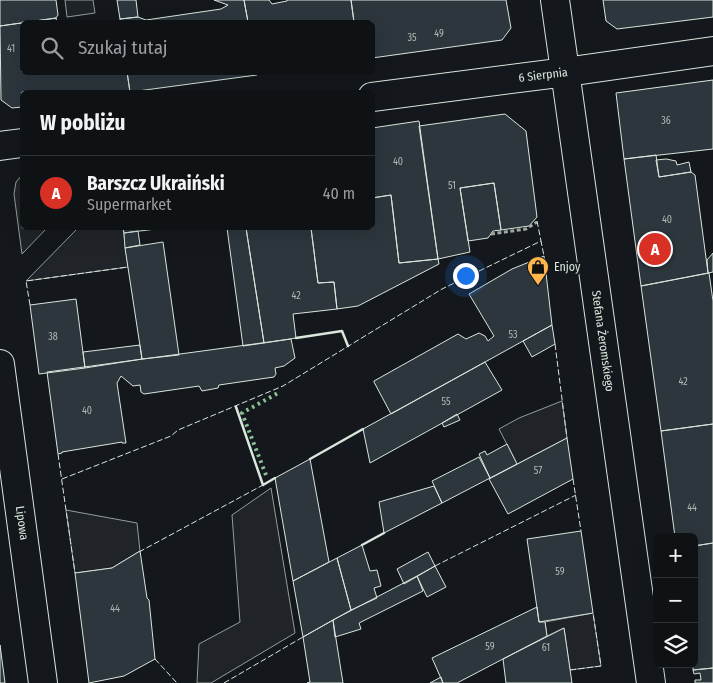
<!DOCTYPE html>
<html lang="pl">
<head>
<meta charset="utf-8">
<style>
  :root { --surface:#0f1215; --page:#1d2022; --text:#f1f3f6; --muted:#9b9ea0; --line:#2f3234; --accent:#d93025 }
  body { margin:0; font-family:"Fira Sans Condensed",sans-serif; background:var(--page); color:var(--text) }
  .controls { position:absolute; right:15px; bottom:15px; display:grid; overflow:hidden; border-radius:8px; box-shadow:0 5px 20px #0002 }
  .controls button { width:45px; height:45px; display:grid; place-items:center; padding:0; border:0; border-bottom:1px solid var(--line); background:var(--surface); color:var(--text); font:25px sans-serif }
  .you { position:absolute; left:465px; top:275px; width:18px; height:18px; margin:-12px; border:4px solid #fff; border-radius:50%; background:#1a73e8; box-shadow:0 0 0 8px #1a73e833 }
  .badge { display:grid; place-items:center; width:32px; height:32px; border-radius:50%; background:var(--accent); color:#fff; font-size:16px; font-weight:700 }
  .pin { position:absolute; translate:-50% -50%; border:2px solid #fff; box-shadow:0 1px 5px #0006 }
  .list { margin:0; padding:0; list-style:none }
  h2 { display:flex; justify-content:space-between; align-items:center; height:65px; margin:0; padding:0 20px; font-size:21px }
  h2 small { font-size:16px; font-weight:400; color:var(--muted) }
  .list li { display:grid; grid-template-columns:32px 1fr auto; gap:15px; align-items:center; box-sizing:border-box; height:75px; padding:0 20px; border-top:1px solid var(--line) }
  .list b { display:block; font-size:19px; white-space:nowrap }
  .list p { margin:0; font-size:16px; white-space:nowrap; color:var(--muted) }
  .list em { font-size:16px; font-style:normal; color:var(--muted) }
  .icon { flex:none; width:28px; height:28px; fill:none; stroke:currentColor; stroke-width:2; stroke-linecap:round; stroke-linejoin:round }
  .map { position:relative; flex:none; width:713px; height:683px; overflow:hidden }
  .search { position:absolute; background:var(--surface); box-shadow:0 5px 20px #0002; left:20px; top:20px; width:355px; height:55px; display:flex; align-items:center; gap:12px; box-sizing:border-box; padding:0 18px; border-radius:8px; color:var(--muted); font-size:19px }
  .panel { position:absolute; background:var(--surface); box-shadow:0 5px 20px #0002; left:20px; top:90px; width:355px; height:140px; border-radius:8px }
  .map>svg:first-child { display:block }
  .green { fill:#202428; stroke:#939e99 }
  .building { fill:#2c363c; stroke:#d8e6dc }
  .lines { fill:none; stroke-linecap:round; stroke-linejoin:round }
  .minor-casing { stroke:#d8e6dc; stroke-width:30 }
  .tertiary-casing { stroke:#d8e6dc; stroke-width:30 }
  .path { stroke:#9da8a2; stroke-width:3; stroke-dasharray:4 2.5; stroke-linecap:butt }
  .minor { stroke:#14181c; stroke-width:28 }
  .tertiary { stroke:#14181c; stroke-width:28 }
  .hedge { stroke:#8ac095; stroke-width:4; stroke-dasharray:2.5 4; stroke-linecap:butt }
  .fence { stroke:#d8e6dc; stroke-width:1; stroke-dasharray:6 2.5; stroke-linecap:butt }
  .wall { stroke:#d8e6dc; stroke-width:2.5 }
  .labels { text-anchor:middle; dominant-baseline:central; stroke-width:4; stroke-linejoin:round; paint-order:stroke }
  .number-label { font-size:10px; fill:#adbab4 }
  .street-label { font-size:12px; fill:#d8e6dc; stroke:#14181c }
  .poi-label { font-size:12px; fill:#d8e6dc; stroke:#14181c; text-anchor:start }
</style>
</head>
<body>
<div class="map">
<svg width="713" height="683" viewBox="0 0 713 683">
  <rect width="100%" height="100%" fill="#14181c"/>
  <path class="green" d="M 65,0 L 93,0 L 95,13 L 67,17 Z
    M 22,175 L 22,228 L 47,228 L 22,254 L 14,194 L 16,182 Z
    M 78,228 L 123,228 L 128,267 L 26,281 Z
    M 562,401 L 567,438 L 517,464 L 499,429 L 519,418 Z
    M 271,488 L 295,633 L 211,683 L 197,683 L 199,644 L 240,622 L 232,515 Z
    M 66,510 L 137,523 L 140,551 L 112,568 L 75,573 Z
    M 593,613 L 601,666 L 570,670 L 564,628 L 547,636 L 545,622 Z"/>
  <path class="building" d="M 0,0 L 56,0 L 58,15 L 56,18 L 0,26 Z
    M 117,0 L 136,0 L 138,17 L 120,19 Z
    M 214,0 L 244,0 L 248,22 L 120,22 L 120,19 L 138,17 L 146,20 L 221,9 L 228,5 Z
    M 244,0 L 269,0 L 272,4 L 287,1 L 287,0 L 351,0 L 354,22 L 248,22 Z
    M 351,0 L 506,0 L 511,28 L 502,40 L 372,58 L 372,22 L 354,22 Z
    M 603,0 L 713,0 L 713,17 L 617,29 L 606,21 Z
    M 56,18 L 57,22 L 22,22 L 22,72 L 127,72 L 130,92 L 22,92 L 22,107 L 12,108 L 1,100 L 0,26 Z
    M 127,72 L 256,72 L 257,75 L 130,92 Z
    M 713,80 L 713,149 L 624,159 L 616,93 Z
    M 505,114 L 526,131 L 537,217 L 529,226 L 501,230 L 494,183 L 460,188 L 470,252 L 438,259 L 419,126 Z
    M 419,121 L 438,259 L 399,263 L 391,195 L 372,198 L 372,128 Z
    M 656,155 L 659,177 L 691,172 L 695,175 L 708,273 L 641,286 L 624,159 Z
    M 666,159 L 676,161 L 677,165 L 689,162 L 691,172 L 659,177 L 656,160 Z
    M 494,183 L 501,230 L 493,231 L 488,238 L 468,241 L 460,188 Z
    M 391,195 L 399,263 L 438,259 L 439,264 L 358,306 L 337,309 L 334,282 L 318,283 L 311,228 L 372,228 L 372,198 Z
    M 123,228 L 164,228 L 124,233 Z
    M 227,228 L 246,228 L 264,343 L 243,346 Z
    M 246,228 L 311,228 L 318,283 L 334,282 L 337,309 L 293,314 L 296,338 L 264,343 Z
    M 138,231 L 140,245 L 125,248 L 124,233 Z
    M 163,242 L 179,355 L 142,359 L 125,248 Z
    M 713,253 L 713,272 L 708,273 L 707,260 Z
    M 544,256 L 552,325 L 391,414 L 374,382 L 374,381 L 458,334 L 466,339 L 479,333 L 485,336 L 488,341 L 494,336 L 469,294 L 512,269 Z
    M 709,273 L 713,301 L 713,424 L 661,431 L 641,286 Z
    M 76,299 L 85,368 L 39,374 L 30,305 Z
    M 552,325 L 555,344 L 532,357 L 523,341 Z
    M 291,339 L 295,358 L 284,366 L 275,368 L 276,374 L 274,377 L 219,385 L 218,388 L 202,391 L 199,386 L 144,394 L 141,392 L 140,385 L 133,386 L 121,376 L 117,383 L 126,443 L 122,443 L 122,442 L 62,452 L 62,453 L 58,454 L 47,372 Z
    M 140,345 L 142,359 L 85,368 L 83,352 Z
    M 485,362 L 502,390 L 370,463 L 363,429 Z
    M 457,414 L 460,420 L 444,427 L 442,423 Z
    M 713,424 L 713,543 L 694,546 L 694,537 L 675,537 L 661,431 Z
    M 567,438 L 573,479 L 508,514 L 489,479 Z
    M 507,444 L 517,464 L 490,478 L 479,454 L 485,451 L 487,455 Z
    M 479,457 L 490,478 L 442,503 L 432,481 Z
    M 310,459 L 329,562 L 293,581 L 275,478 Z
    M 434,486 L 442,503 L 384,533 L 379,502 Z
    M 581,531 L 593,613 L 539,622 L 527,539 Z
    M 713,543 L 713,668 L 693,670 L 694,546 Z
    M 362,545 L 370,571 L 377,570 L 381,586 L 374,588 L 377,598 L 351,610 L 337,558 Z
    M 140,551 L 147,598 L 149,600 L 155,659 L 124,676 L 89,683 L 75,573 L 112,568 Z
    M 428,552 L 435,566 L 404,584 L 397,569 Z
    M 337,558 L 351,610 L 303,637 L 293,581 Z
    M 435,566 L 446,587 L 427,597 L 417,576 Z
    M 417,576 L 423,591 L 359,623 L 361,629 L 335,637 L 333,620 Z
    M 537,607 L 539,622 L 545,622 L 547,636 L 457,683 L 443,683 L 432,658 Z
    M 333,620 L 343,683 L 307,683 L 310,682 L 303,637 Z
    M 564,628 L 572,683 L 506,683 L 503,659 Z
    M 0,645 L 5,683 L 0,683 Z
    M 713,668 L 713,683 L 695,683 L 695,680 L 701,680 L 700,673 L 694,674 L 693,670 Z
    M 441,677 L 443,683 L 430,683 Z"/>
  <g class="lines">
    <g class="minor-casing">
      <path id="minor" d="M 0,364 L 43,683"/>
    </g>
    <g class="tertiary-casing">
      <path id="tertiary" d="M 555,0 L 651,683
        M 372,97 L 566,72 L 713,51
        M 0,146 L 22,143"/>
    </g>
    <path class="path" d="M 491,234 L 526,229 L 537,222"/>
    <use href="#minor" class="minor"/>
    <use href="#tertiary" class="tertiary"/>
    <path class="hedge" d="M 266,475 L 242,413 L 278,393"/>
    <path class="fence" d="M 537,221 L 541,241
      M 30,305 L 26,281 L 128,267
      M 555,344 L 567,438
      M 58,454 L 75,573
      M 62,479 L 171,436 L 178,430 L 283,386 L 442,289 L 541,241 L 544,256
      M 573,479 L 581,531
      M 139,552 L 263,485
      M 435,566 L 576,495
      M 155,659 L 177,683
      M 570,670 L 601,666 L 593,613
      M 224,683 L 303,637"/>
    <path class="wall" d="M 296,338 L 342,331 L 348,346
      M 236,407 L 263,485 L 275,478
      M 310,459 L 363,429
      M 362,545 L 384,533"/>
  </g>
  <defs>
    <g id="shop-pin" transform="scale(1.125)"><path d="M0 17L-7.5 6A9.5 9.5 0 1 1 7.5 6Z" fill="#ffb74d" stroke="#14181c"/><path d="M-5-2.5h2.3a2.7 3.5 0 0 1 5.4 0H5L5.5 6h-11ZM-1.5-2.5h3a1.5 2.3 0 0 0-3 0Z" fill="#111"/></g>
  </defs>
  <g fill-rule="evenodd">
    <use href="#shop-pin" x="538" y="267"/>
  </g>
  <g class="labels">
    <g class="number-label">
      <text x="439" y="34">49</text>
      <text x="412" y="38">35</text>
      <text x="11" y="49">41</text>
      <text x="666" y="121">36</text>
      <text x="398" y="162">40</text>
      <text x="452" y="186">51</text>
      <text x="667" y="220">40</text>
      <text x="296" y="296">42</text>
      <text x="513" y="335">53</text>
      <text x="53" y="337">38</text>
      <text x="683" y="382">42</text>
      <text x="446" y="402">55</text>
      <text x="87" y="411">40</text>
      <text x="538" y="471">57</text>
      <text x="692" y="508">44</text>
      <text x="560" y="572">59</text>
      <text x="115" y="609">44</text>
      <text x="490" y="647">59</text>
      <text x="546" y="648">61</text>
    </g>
    <g class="street-label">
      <text transform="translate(543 75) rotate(-7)">6 Sierpnia</text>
      <text transform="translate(603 341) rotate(82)">Stefana Żeromskiego</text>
      <text transform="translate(22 523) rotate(82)">Lipowa</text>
    </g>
    <g class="poi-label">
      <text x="554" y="267">Enjoy</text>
    </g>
  </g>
</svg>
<div class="controls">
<button>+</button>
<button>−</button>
<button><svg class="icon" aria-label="layers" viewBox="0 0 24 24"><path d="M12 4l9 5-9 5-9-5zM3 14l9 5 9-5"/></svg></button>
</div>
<div class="you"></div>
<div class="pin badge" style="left:655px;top:249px">A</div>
<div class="search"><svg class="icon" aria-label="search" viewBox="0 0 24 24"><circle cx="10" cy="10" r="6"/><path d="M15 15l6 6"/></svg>Szukaj tutaj</div>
<section class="panel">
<h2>W pobliżu<small></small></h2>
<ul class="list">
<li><span class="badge">A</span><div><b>Barszcz Ukraiński</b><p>Supermarket</p></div><em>40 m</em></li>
</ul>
</section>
</div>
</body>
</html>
